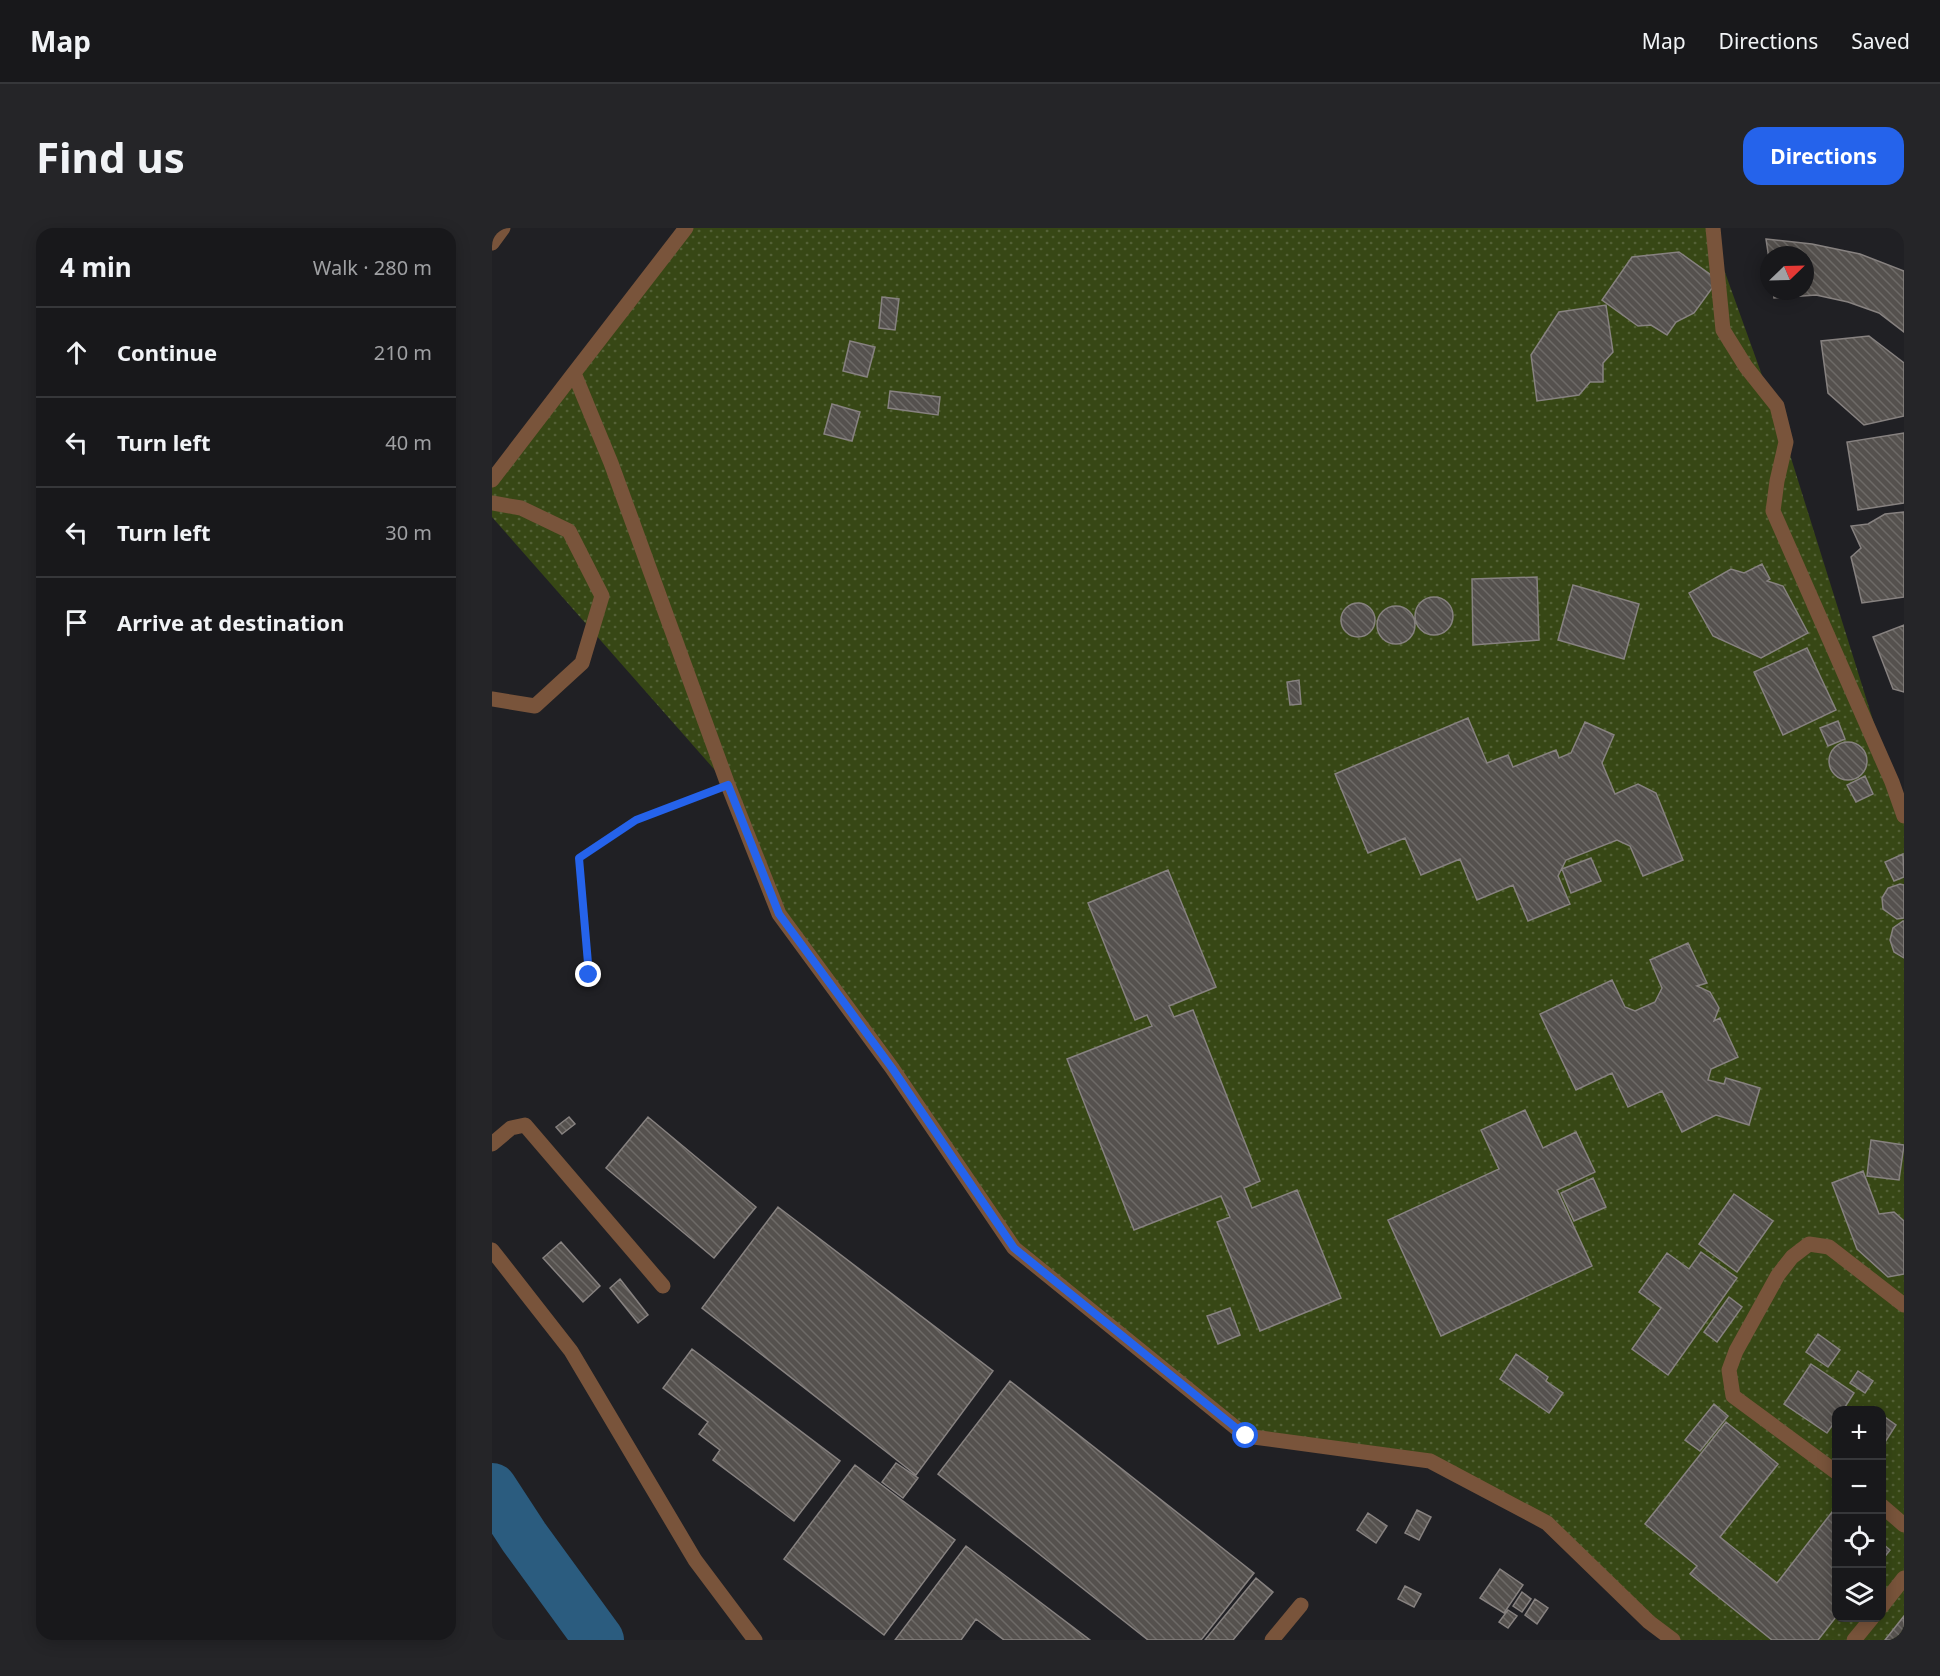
<!DOCTYPE html>
<html lang="en">
<head>
<meta charset="utf-8">
<style>
  :root { --surface:#18181b; --page:#252528; --text:#f1f3f6; --muted:#9fa0a3; --line:#36373a; --accent:#2563eb }
  body { margin:0; font-family:"Noto Sans",sans-serif; background:var(--page); color:var(--text) }
  .controls { position:absolute; right:18px; bottom:18px; display:grid; overflow:hidden; border-radius:12px; box-shadow:0 3px 15px #0003 }
  .controls button { width:54px; height:54px; display:grid; place-items:center; padding:0; border:0; border-bottom:2px solid var(--line); background:var(--surface); color:var(--text); font:30px sans-serif }
  .compass { position:absolute; left:1268px; top:18px; width:54px; height:54px; border-radius:50%; background:var(--surface); box-shadow:0 3px 15px #0003; rotate:67deg }
  .stop { position:absolute; width:18px; height:18px; margin:-14px; border:4px solid #2563eb; border-radius:50%; background:#fff }
  .stop.end { background:#2563eb; border-color:#fff; box-shadow:0 2px 6px #0008 }
  .list { margin:0; padding:0; list-style:none }
  h2 { display:flex; justify-content:space-between; align-items:center; height:78px; margin:0; padding:0 24px; font-size:26px }
  h2 small { font-size:20px; font-weight:400; color:var(--muted) }
  .list li { display:grid; grid-template-columns:39px 1fr auto; gap:18px; align-items:center; box-sizing:border-box; height:90px; padding:0 24px; border-top:2px solid var(--line) }
  .list b { display:block; font-size:22px; white-space:nowrap }
  .list em { font-size:20px; font-style:normal; color:var(--muted) }
  .icon { flex:none; width:33px; height:33px; fill:none; stroke:currentColor; stroke-width:2; stroke-linecap:round; stroke-linejoin:round }
  .map { position:relative; flex:none; width:1412px; height:1412px; overflow:hidden; border-radius:18px }
  header { display:flex; align-items:center; gap:36px; box-sizing:border-box; height:84px; padding:0 30px; background:var(--surface); border-bottom:2px solid var(--line) }
  header strong { font-size:28px }
  nav { display:flex; gap:33px; margin-inline-start:auto; font-size:21px }
  .intro { display:flex; align-items:center; justify-content:space-between; box-sizing:border-box; height:144px; padding:0 36px }
  h1 { margin:0; font-size:42px }
  .button { padding:15px 27px; border-radius:18px; background:var(--accent); color:#fff; font-size:21px; font-weight:700 }
  main { display:flex; gap:36px; padding:0 36px }
  aside { flex:1; background:var(--surface); border-radius:18px; box-shadow:0 3px 15px #0003 }
  .map>svg:first-child { display:block }
  .grass { fill:url(#grass-dots); fill-rule:evenodd }
  .lines { fill:none; stroke-linecap:round; stroke-linejoin:round }
  .river { stroke:#2b5c7f; stroke-width:50 }
  .building { fill:url(#building-back-hatch); stroke:#878280; stroke-width:1.5 }
  .path { stroke:#868689; stroke-width:4; stroke-dasharray:4.5 3; stroke-linecap:butt }
  .minor { stroke:#79543b; stroke-width:15 }
  .route { stroke:#2563eb; stroke-width:8 }
</style>
</head>
<body>
<header>
<strong>Map</strong>
<nav><a>Map</a><a>Directions</a><a>Saved</a></nav>
</header>
<div class="intro"><h1>Find us</h1><a class="button">Directions</a></div>
<main>
<aside>
<h2>4 min<small>Walk · 280 m</small></h2>
<ul class="list">
<li><svg class="icon" aria-label="ahead" viewBox="0 0 24 24"><path d="M12 20V5M6 11l6-6 6 6"/></svg><div><b>Continue</b></div><em>210 m</em></li>
<li><svg class="icon" aria-label="left" viewBox="0 0 24 24"><path d="M17 20v-9H6M10 6l-5 5 5 5"/></svg><div><b>Turn left</b></div><em>40 m</em></li>
<li><svg class="icon" aria-label="left" viewBox="0 0 24 24"><path d="M17 20v-9H6M10 6l-5 5 5 5"/></svg><div><b>Turn left</b></div><em>30 m</em></li>
<li><svg class="icon" aria-label="arrive" viewBox="0 0 24 24"><path d="M6 21V4h12l-3 4 3 4H6"/></svg><div><b>Arrive at destination</b></div></li>
</ul>
</aside>
<div class="map">
<svg width="1412" height="1412" viewBox="0 0 1412 1412">
  <defs>
    <pattern id="grass-dots" width="8" height="8" patternUnits="userSpaceOnUse" patternTransform="scale(1.5)"><rect width="8" height="8" fill="#374715"/><path d="M2 2h.1M6 6h.1" fill="none" stroke="#546137" stroke-width="1.8" stroke-linecap="round"/></pattern>
    <pattern id="building-back-hatch" width="6" height="6" patternUnits="userSpaceOnUse" patternTransform="scale(1.5)"><rect width="6" height="6" fill="#55514e"/><path d="M-1 5l2 2M0 0l6 6M5-1l2 2" fill="none" stroke="#6d6a67"/></pattern>
  </defs>
  <rect width="100%" height="100%" fill="#202024"/>
  <path class="grass" d="M 189,0 L 1217,0 L 1294,214 L 1400,553 L 1412,569 L 1412,1412 L 1181,1412 L 1056,1295 L 938,1233 L 754,1208 L 522,1020 L 287,686 L 236,557 L 0,289 L 0,251 ZM 1344,1182 L 1390,1182 L 1390,1390 L 1344,1390 Z"/>
  <g class="lines">
    <path class="river" d="M 0,1260 L 32,1309 L 107,1412"/>
  </g>
  <path class="building" d="M 1274,11 L 1320,16 L 1368,26 L 1412,43 L 1412,104 L 1387,85 L 1356,74 L 1324,67 L 1282,70 L 1281,63 L 1313,63 L 1313,27 L 1277,27 L 1277,31 Z
    M 1187,24 L 1226,52 L 1202,85 L 1184,94 L 1175,107 L 1159,97 L 1146,98 L 1110,72 L 1140,29 Z
    M 390,69 L 407,71 L 403,102 L 387,100 Z
    M 1114,77 L 1121,124 L 1111,135 L 1111,154 L 1098,154 L 1087,167 L 1045,173 L 1039,127 L 1067,84 Z
    M 1377,108 L 1412,135 L 1412,188 L 1372,197 L 1336,165 L 1329,113 Z
    M 358,113 L 383,119 L 375,149 L 351,143 Z
    M 398,163 L 448,169 L 446,187 L 396,180 Z
    M 340,176 L 368,184 L 360,213 L 332,206 Z
    M 1412,205 L 1412,275 L 1366,282 L 1355,214 Z
    M 1412,284 L 1412,369 L 1370,375 L 1359,329 L 1369,320 L 1359,298 L 1376,296 L 1393,286 Z
    M 1270,336 L 1278,351 L 1275,353 L 1291,358 L 1316,405 L 1269,430 L 1221,408 L 1197,365 L 1239,341 L 1252,345 Z
    M 1045,349 L 1047,412 L 981,417 L 980,351 Z
    M 1081,357 L 1147,376 L 1132,431 L 1066,412 Z
    M923 388a19 19 0 1 1 38 0a19 19 0 1 1-38 0Z
    M849 392a17 17 0 1 1 34 0a17 17 0 1 1-34 0Z
    M885 397a19 19 0 1 1 38 0a19 19 0 1 1-38 0Z
    M 1412,397 L 1412,464 L 1401,461 L 1381,409 Z
    M 1315,420 L 1344,482 L 1291,507 L 1262,444 Z
    M 807,452 L 809,476 L 798,477 L 795,454 Z
    M 976,490 L 995,535 L 1016,527 L 1021,539 L 1064,522 L 1067,530 L 1079,525 L 1093,494 L 1122,507 L 1110,535 L 1123,566 L 1146,556 L 1164,565 L 1191,632 L 1151,648 L 1138,618 L 1125,612 L 1074,632 L 1066,648 L 1078,676 L 1036,693 L 1021,657 L 985,672 L 968,631 L 929,647 L 913,610 L 876,625 L 843,546 Z
    M 1346,493 L 1353,511 L 1336,518 L 1328,500 Z
    M1337 533a19 19 0 1 1 38 0a19 19 0 1 1-38 0Z
    M 1373,548 L 1381,566 L 1364,574 L 1355,557 Z
    M 1411,626 L 1412,649 L 1402,653 L 1393,634 Z
    M 1099,630 L 1109,653 L 1079,665 L 1070,641 Z
    M 676,642 L 724,759 L 677,778 L 682,789 L 701,782 L 768,953 L 752,960 L 760,980 L 805,962 L 849,1070 L 768,1103 L 725,994 L 738,989 L 729,968 L 642,1002 L 575,831 L 660,798 L 655,787 L 643,792 L 596,675 Z
    M 1408,656 L 1412,657 L 1412,690 L 1405,691 L 1391,681 L 1390,670 L 1396,660 Z
    M 1411,693 L 1412,693 L 1412,730 L 1402,724 L 1398,712 L 1401,700 Z
    M 1196,715 L 1215,755 L 1205,758 L 1218,764 L 1227,780 L 1222,793 L 1228,790 L 1246,829 L 1219,841 L 1216,852 L 1232,856 L 1234,850 L 1268,860 L 1257,897 L 1224,887 L 1190,904 L 1170,863 L 1136,879 L 1120,845 L 1084,862 L 1048,786 L 1120,752 L 1133,779 L 1143,783 L 1163,774 L 1170,760 L 1158,732 Z
    M 1033,882 L 1051,920 L 1084,904 L 1103,944 L 1065,962 L 1100,1038 L 949,1108 L 896,992 L 1007,941 L 989,902 Z
    M 77,889 L 83,896 L 70,906 L 64,899 Z
    M 156,889 L 264,979 L 222,1030 L 114,940 Z
    M 1379,912 L 1412,917 L 1407,952 L 1375,948 Z
    M 1371,943 L 1387,986 L 1402,984 L 1412,993 L 1412,1046 L 1396,1049 L 1365,1021 L 1340,955 Z
    M 1101,950 L 1114,979 L 1082,993 L 1069,965 Z
    M 1242,966 L 1281,993 L 1245,1044 L 1207,1016 Z
    M 286,979 L 501,1143 L 424,1247 L 210,1080 Z
    M 69,1014 L 108,1058 L 91,1074 L 51,1030 Z
    M 1209,1024 L 1245,1050 L 1176,1147 L 1140,1121 L 1169,1080 L 1147,1064 L 1175,1025 L 1197,1041 Z
    M 128,1051 L 156,1087 L 146,1095 L 118,1060 Z
    M 1237,1069 L 1250,1079 L 1225,1114 L 1212,1104 Z
    M 738,1080 L 748,1107 L 726,1116 L 715,1088 Z
    M 1326,1106 L 1348,1122 L 1336,1139 L 1314,1124 Z
    M 200,1121 L 348,1233 L 302,1293 L 221,1232 L 228,1222 L 207,1206 L 216,1194 L 171,1160 Z
    M 1024,1126 L 1056,1149 L 1054,1153 L 1071,1165 L 1057,1185 L 1008,1151 Z
    M 1319,1136 L 1362,1165 L 1351,1182 L 1344,1182 L 1344,1192 L 1335,1205 L 1292,1176 Z
    M 1366,1143 L 1381,1153 L 1373,1165 L 1358,1155 Z
    M 518,1153 L 762,1345 L 709,1412 L 656,1412 L 446,1246 Z
    M 1222,1176 L 1236,1188 L 1208,1223 L 1193,1212 Z
    M 1390,1187 L 1404,1197 L 1390,1219 Z
    M 1234,1194 L 1286,1236 L 1228,1309 L 1285,1355 L 1344,1279 L 1344,1389 L 1326,1412 L 1280,1412 L 1198,1346 L 1205,1338 L 1153,1296 Z
    M 404,1235 L 426,1250 L 411,1270 L 390,1254 Z
    M 363,1237 L 463,1312 L 392,1407 L 292,1331 Z
    M 925,1282 L 939,1289 L 927,1312 L 913,1305 Z
    M 876,1285 L 895,1298 L 884,1315 L 865,1302 Z
    M 1390,1315 L 1398,1322 L 1390,1332 Z
    M 474,1318 L 598,1412 L 512,1412 L 484,1391 L 469,1412 L 403,1412 Z
    M 1008,1341 L 1031,1357 L 1012,1385 L 988,1370 Z
    M 764,1350 L 781,1364 L 741,1412 L 713,1412 Z
    M 913,1358 L 929,1366 L 922,1379 L 906,1371 Z
    M 1030,1364 L 1039,1371 L 1030,1384 L 1021,1378 Z
    M 1043,1371 L 1056,1380 L 1045,1396 L 1033,1387 Z
    M 1016,1382 L 1025,1388 L 1016,1400 L 1007,1394 Z
    M 1412,1388 L 1412,1412 L 1393,1412 Z"/>
  <g class="lines">
    <path class="path" d="M 97,747 L 87,630 L 144,593 L 216,565"/>
    <path class="minor" d="M 194,0 L 82,145 L 119,235 L 236,557 L 287,686 L 400,840 L 522,1020 L 754,1208 L 938,1233 L 1055,1295 L 1157,1394 L 1181,1412
      M 1221,0 L 1231,102 L 1254,139 L 1285,178 L 1294,214 L 1285,253 L 1281,283 L 1400,554 L 1412,588
      M 0,15 L 11,0
      M 0,252 L 82,145
      M 0,275 L 29,280 L 77,303 L 110,368 L 90,435 L 43,478 L 0,471
      M 0,916 L 19,900 L 33,897 L 171,1058
      M 0,1022 L 79,1123 L 203,1332 L 263,1412
      M 1344,1244 L 1241,1168 L 1237,1142 L 1244,1123 L 1286,1047 L 1300,1029 L 1317,1016 L 1337,1019 L 1412,1077
      M 1390,1278 L 1412,1297
      M 1390,1378 L 1412,1350
      M 780,1412 L 809,1377
      M 1362,1412 L 1380,1390"/>
  </g>
  <g class="lines">
    <path class="route" d="M 97,747 L 87,630 L 144,592 L 236,557 L 287,686 L 400,840 L 522,1020 L 754,1208"/>
  </g>
</svg>
<div class="controls">
<button>+</button>
<button>−</button>
<button><svg class="icon" aria-label="locate" viewBox="0 0 24 24"><circle cx="12" cy="12" r="6"/><path d="M12 2v4M12 18v4M2 12h4M18 12h4"/></svg></button>
<button><svg class="icon" aria-label="layers" viewBox="0 0 24 24"><path d="M12 4l9 5-9 5-9-5zM3 14l9 5 9-5"/></svg></button>
</div>
<svg class="compass" viewBox="-18 -18 36 36"><path d="M0-13l5 13h-10z" fill="#e53935"/><path d="M0 13l5-13h-10z" fill="#9fa0a3"/></svg>
<div class="stop" style="left:754px;top:1208px"></div>
<div class="stop end" style="left:97px;top:747px"></div>
</div>
</main>
</body>
</html>
